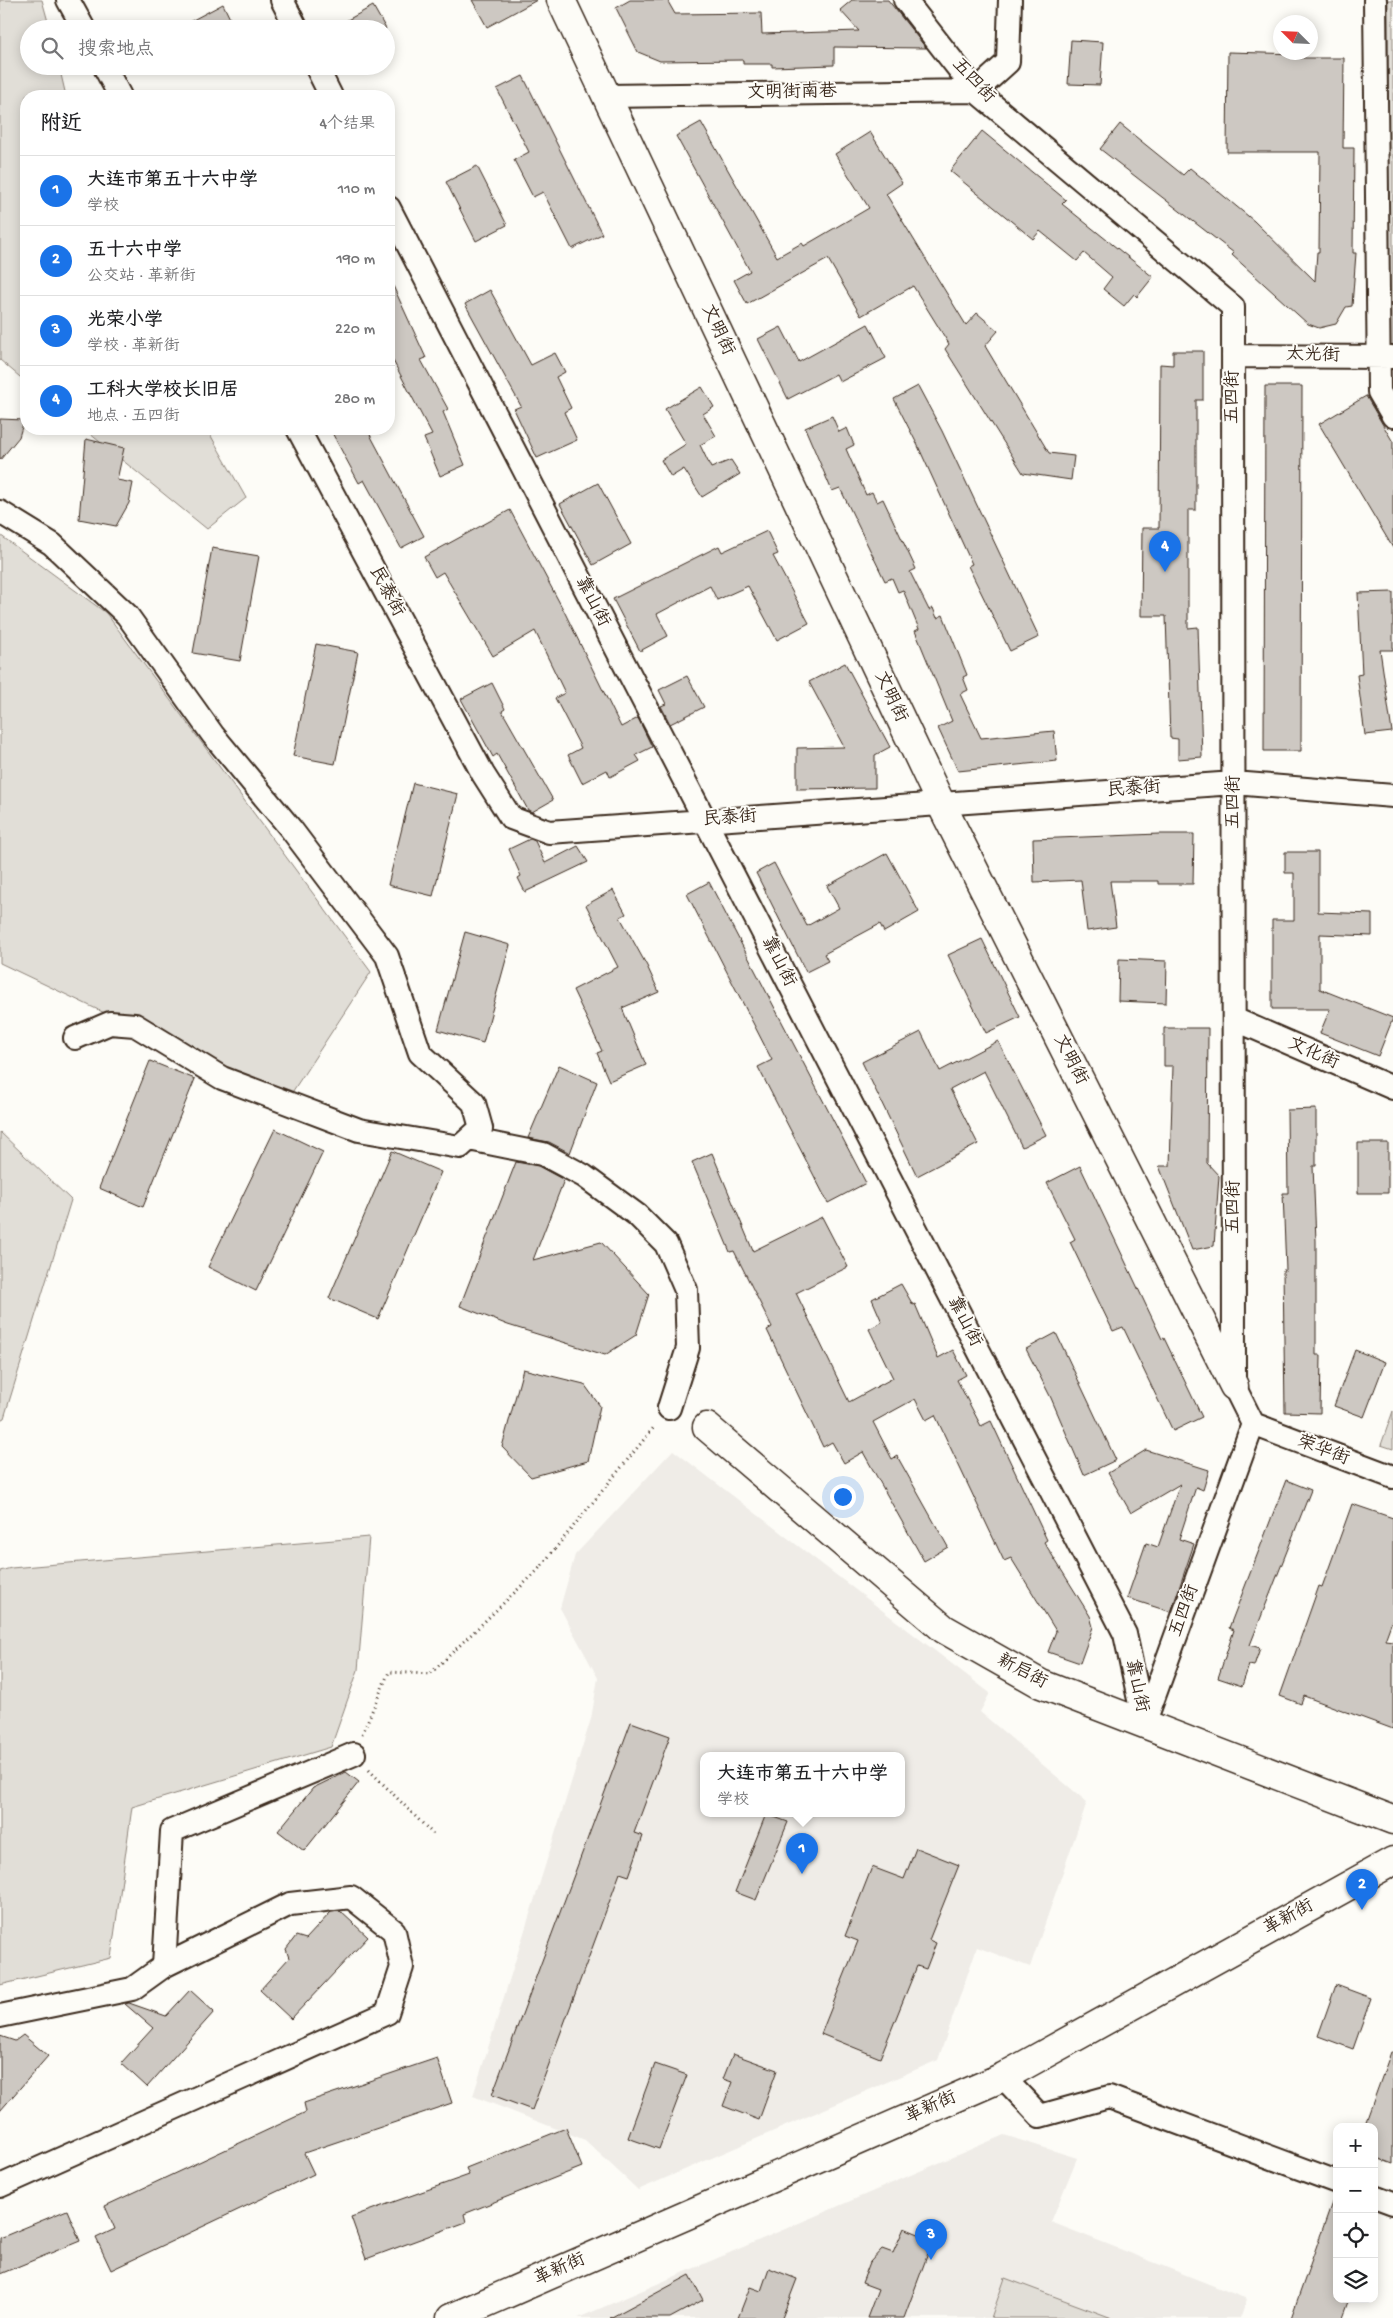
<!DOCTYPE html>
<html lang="zh">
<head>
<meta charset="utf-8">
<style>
  :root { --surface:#fff; --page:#f2f2f2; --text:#202124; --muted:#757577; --line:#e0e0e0; --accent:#1a73e8 }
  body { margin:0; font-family:"Gochi Hand","LXGW WenKai TC",sans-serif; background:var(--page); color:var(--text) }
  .controls { position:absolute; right:15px; bottom:15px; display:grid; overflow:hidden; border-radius:10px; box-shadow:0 2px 12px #0003 }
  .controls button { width:45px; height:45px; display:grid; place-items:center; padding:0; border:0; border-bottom:1px solid var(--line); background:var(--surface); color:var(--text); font:25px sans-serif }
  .compass { position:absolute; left:1273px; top:15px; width:45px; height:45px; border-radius:50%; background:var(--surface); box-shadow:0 2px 12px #0003; rotate:294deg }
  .you { position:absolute; left:842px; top:1496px; width:18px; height:18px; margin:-12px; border:4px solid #fff; border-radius:50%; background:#1a73e8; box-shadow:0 0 0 8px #1a73e833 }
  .badge { display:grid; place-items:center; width:32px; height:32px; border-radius:50%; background:var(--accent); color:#fff; font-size:16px; font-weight:700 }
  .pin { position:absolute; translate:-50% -41px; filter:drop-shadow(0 1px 2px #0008) }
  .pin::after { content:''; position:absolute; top:26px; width:18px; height:15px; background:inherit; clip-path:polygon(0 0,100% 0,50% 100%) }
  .popup { position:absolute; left:700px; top:1752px; width:205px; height:65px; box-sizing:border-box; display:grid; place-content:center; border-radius:10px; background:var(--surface); filter:drop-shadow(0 1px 4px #0005); font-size:16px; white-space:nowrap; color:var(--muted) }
  .popup b { font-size:19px; color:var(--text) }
  .popup::after { content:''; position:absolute; left:50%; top:100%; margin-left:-10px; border:10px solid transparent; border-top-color:var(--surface) }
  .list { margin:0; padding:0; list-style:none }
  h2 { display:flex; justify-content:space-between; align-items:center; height:65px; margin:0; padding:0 20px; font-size:21px }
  h2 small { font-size:16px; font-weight:400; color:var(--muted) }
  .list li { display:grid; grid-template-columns:32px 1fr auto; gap:15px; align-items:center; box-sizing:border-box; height:70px; padding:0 20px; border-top:1px solid var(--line) }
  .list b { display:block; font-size:19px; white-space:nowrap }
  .list p { margin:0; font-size:16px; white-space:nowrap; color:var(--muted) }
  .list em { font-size:16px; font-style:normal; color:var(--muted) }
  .icon { flex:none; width:28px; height:28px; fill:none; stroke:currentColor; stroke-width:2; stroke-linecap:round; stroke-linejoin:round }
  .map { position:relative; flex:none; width:1393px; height:2318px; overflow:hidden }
  .search { position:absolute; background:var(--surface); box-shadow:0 2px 12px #0003; left:20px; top:20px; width:375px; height:55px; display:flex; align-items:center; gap:12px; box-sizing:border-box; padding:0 18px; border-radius:28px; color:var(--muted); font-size:19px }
  .panel { position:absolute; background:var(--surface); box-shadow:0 2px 12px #0003; left:20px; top:90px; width:375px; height:345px; border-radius:20px }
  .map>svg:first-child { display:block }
  .built { fill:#efece7; fill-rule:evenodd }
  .green { fill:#e1ded7; stroke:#8e847a }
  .building { fill:#cdc8c2; stroke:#3b2a1e }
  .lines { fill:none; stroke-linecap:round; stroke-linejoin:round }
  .street-casing { stroke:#3b2a1e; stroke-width:26 }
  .secondary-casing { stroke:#3b2a1e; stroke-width:31 }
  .path { stroke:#3b2a1e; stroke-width:3; stroke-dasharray:1 4; stroke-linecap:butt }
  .street { stroke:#fdfcf7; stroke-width:22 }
  .secondary { stroke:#fdfcf7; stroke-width:28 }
  .labels { text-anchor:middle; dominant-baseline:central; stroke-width:4; stroke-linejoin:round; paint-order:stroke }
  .street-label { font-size:18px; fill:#3b2a1e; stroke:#fdfcf7 }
</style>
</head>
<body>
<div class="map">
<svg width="1393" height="2318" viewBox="0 0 1393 2318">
  <rect width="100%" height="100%" fill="#fdfcf7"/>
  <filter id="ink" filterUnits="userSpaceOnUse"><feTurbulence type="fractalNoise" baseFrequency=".02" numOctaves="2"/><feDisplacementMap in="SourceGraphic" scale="10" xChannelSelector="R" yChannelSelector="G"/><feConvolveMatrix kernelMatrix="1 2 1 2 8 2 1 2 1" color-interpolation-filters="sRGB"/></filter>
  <g filter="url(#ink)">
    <path class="built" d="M 673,1450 L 990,1693 L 980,1712 L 1087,1802 L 1030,1967 L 977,1947 L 938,2060 L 638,2190 L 585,2140 L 473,2096 L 591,1719 L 598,1678 L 560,1608 L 575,1555 ZM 703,1755 L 901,1755 L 901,1813 L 703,1813 Z
      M 1004,2135 L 1077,2158 L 1051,2222 L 1247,2299 L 1240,2318 L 578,2318 Z"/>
    <path class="green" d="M 0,0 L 42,0 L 50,29 L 29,29 L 29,66 L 59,66 L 66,96 L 26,96 L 26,382 L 0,360 Z
      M 1388,0 L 1393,0 L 1393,349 L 1389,349 Z
      M 84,429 L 207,429 L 246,498 L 207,529 Z
      M 0,535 L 106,613 L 371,972 L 287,1100 L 0,963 Z
      M 0,1132 L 71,1200 L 4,1418 L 0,1420 Z
      M 1393,1411 L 1393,1449 L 1381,1445 Z
      M 369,1537 L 358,1670 L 331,1747 L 132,1807 L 111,1958 L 0,1985 L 0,1571 L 11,1568 Z
      M 1005,2278 L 1112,2318 L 991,2318 Z"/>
    <path class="building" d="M 472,0 L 537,0 L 487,27 Z
      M 630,0 L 667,0 L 675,14 L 761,13 L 762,34 L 859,31 L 840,10 L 852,0 L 888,0 L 926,48 L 834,47 L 834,65 L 772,67 L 772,64 L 743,64 L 743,60 L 660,61 L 638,52 L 616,8 Z
      M 223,4 L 235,29 L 176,29 Z
      M 373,6 L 386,29 L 331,29 Z
      M 1071,40 L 1103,42 L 1100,85 L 1068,84 Z
      M 1228,52 L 1299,54 L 1299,58 L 1344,58 L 1343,148 L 1354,148 L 1353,253 L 1356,253 L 1352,306 L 1346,307 L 1336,324 L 1319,328 L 1308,324 L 1232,255 L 1234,253 L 1100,149 L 1120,124 L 1183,175 L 1190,168 L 1254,221 L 1315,281 L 1317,252 L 1319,252 L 1320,152 L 1227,152 Z
      M 523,76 L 602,234 L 572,249 L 543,192 L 533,197 L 514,160 L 529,152 L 497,89 Z
      M 701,122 L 777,257 L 802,243 L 804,246 L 869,208 L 835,154 L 870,132 L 902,183 L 886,194 L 966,325 L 977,313 L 998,331 L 985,346 L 1049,453 L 1074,456 L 1071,480 L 1023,473 L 945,349 L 949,344 L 913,286 L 861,316 L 828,259 L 747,304 L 734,280 L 750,271 L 676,136 Z
      M 982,131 L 1066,200 L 1062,204 L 1153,277 L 1137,297 L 1134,294 L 1124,306 L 1103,289 L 1112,277 L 1084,253 L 1077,261 L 1040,231 L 1033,239 L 950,171 Z
      M 477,166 L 507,225 L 476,241 L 446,182 Z
      M 389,277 L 426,358 L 421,360 L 448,409 L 443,412 L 465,465 L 440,476 L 424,438 L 432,435 L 389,353 Z
      M 490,290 L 531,365 L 555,353 L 565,372 L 556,377 L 571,408 L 564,412 L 577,440 L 537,458 L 514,409 L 521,406 L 465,304 Z
      M 868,324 L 886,358 L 840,382 L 836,374 L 788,399 L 758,339 L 781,327 L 799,362 Z
      M 1173,351 L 1203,351 L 1203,400 L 1196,400 L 1196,510 L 1188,510 L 1188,628 L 1198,627 L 1202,757 L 1178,759 L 1178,739 L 1170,738 L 1166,616 L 1141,616 L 1142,528 L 1159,528 L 1160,364 L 1173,365 Z
      M 918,386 L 942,431 L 1039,637 L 1010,651 L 968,566 L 972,564 L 918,446 L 894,399 Z
      M 1265,386 L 1302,386 L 1301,751 L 1264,751 Z
      M 702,387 L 714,407 L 703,414 L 716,436 L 700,445 L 711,468 L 731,460 L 740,474 L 702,497 L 684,469 L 671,477 L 661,460 L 686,444 L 665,409 Z
      M 1366,396 L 1393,442 L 1393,548 L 1319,424 Z
      M 832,416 L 839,432 L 847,428 L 854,445 L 846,449 L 866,495 L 872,492 L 877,502 L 883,499 L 916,569 L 910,572 L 929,610 L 933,608 L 937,618 L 943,615 L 967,675 L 963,677 L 968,690 L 960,694 L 981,738 L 1054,731 L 1057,761 L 958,771 L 938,728 L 952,721 L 915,631 L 919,629 L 903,590 L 898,592 L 892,578 L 885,581 L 840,488 L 832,491 L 805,428 Z
      M 0,419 L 24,420 L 19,437 L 0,460 Z
      M 330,429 L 367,429 L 424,536 L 401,548 L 364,480 L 359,483 Z
      M 86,439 L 124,448 L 117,480 L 133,483 L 129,503 L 116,526 L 79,519 Z
      M 598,483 L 631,544 L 593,565 L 560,504 Z
      M 510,510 L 564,611 L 621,727 L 638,718 L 652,747 L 636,755 L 640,761 L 610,777 L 607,770 L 582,783 L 568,755 L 581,748 L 555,698 L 565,693 L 535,631 L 493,656 L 443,572 L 435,577 L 424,557 Z
      M 767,531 L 778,554 L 773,556 L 809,623 L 777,640 L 748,586 L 717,600 L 710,586 L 657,614 L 668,636 L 640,651 L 613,599 L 719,546 L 722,552 Z
      M 212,548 L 259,556 L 240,661 L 193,653 Z
      M 1393,592 L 1393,650 L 1380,650 L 1392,732 L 1365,735 L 1357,675 L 1362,674 L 1358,593 Z
      M 316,644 L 358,652 L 335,764 L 293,756 Z
      M 845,663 L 890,747 L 875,755 L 875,788 L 797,789 L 797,748 L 844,747 L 809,682 Z
      M 687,676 L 704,707 L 670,724 L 661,706 L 666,704 L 659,690 Z
      M 492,683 L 505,709 L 502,711 L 553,800 L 532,812 L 528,810 L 497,754 L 493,757 L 461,699 Z
      M 413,783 L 458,794 L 433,896 L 388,885 Z
      M 1159,834 L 1194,834 L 1193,884 L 1158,884 L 1158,881 L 1110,881 L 1116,927 L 1087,931 L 1081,880 L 1034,882 L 1033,839 Z
      M 530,839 L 535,841 L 545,863 L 578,846 L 588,862 L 525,892 L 518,878 L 521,876 L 509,849 Z
      M 1285,852 L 1318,852 L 1318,912 L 1372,914 L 1372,936 L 1320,934 L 1320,989 L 1393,1018 L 1378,1056 L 1320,1033 L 1330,1009 L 1272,1009 L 1272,920 L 1294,920 L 1294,873 L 1285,873 Z
      M 887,853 L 919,912 L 884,932 L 880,924 L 824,954 L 828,961 L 806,972 L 756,873 L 774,863 L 807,926 L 839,908 L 827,886 Z
      M 709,882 L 866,1183 L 828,1203 L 758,1067 L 772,1060 L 687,894 Z
      M 613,890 L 626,914 L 620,917 L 647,966 L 659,992 L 622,1008 L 646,1065 L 609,1081 L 597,1053 L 602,1051 L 573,990 L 618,967 L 586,905 Z
      M 465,932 L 510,945 L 483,1043 L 438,1030 Z
      M 982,939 L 1020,1017 L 986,1033 L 948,955 Z
      M 1119,959 L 1167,961 L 1166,1003 L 1118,1001 Z
      M 1164,1028 L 1208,1028 L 1207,1163 L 1219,1176 L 1214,1246 L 1192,1250 L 1159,1166 L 1170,1166 L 1173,1066 L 1164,1066 Z
      M 921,1032 L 940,1071 L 998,1041 L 1046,1135 L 1022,1147 L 984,1071 L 950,1089 L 978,1144 L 917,1176 L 862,1062 Z
      M 150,1061 L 195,1079 L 143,1207 L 99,1188 Z
      M 559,1065 L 597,1082 L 570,1153 L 549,1142 L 528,1138 Z
      M 1316,1109 L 1316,1166 L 1313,1166 L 1316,1241 L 1316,1355 L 1321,1355 L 1320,1413 L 1285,1412 L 1283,1270 L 1286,1270 L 1283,1193 L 1288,1193 L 1287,1110 Z
      M 275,1129 L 323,1152 L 256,1291 L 208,1267 Z
      M 1358,1143 L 1388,1143 L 1388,1193 L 1358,1193 Z
      M 392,1151 L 441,1172 L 378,1319 L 329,1298 Z
      M 712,1153 L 753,1251 L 822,1217 L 848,1267 L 796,1293 L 849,1402 L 893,1378 L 869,1329 L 882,1322 L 872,1299 L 901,1284 L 913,1305 L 915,1304 L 938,1358 L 953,1350 L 966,1375 L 957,1380 L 981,1426 L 991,1421 L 1047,1540 L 1044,1542 L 1090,1616 L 1093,1627 L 1080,1663 L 1048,1652 L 1056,1631 L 1011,1558 L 1004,1561 L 935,1415 L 926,1420 L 915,1399 L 873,1422 L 892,1459 L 897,1456 L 948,1547 L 924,1561 L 863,1452 L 844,1463 L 832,1442 L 823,1447 L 767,1330 L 772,1327 L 734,1251 L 730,1252 L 692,1162 Z
      M 516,1162 L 538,1166 L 564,1180 L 533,1260 L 601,1242 L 649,1294 L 636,1335 L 605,1355 L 508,1325 L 460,1306 Z
      M 1080,1166 L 1162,1339 L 1164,1338 L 1202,1417 L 1173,1431 L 1123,1327 L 1113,1331 L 1070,1242 L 1075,1239 L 1047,1183 Z
      M 1056,1333 L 1116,1460 L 1084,1475 L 1051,1398 L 1026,1349 Z
      M 1355,1350 L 1385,1362 L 1364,1417 L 1334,1406 Z
      M 523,1369 L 584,1384 L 600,1406 L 588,1461 L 531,1477 L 502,1447 Z
      M 1146,1450 L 1209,1470 L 1203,1490 L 1196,1487 L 1179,1539 L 1194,1544 L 1171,1612 L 1127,1598 L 1146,1543 L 1158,1547 L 1180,1484 L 1131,1513 L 1108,1473 Z
      M 1286,1480 L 1311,1490 L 1250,1645 L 1260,1648 L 1254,1666 L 1249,1665 L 1242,1686 L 1218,1678 L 1234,1630 L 1229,1628 Z
      M 1352,1504 L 1393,1518 L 1393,1618 L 1385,1640 L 1393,1641 L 1393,1729 L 1304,1696 L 1301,1704 L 1280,1696 L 1319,1586 L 1322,1587 Z
      M 631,1722 L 670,1736 L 634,1833 L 643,1836 L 629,1876 L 620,1873 L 532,2110 L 492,2095 Z
      M 346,1772 L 359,1782 L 304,1851 L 278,1831 L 313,1788 Z
      M 766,1814 L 788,1822 L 756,1900 L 735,1892 Z
      M 916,1848 L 959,1865 L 929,1940 L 936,1943 L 926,1969 L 917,1966 L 880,2058 L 821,2034 L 858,1941 L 845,1936 L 872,1867 L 904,1879 Z
      M 340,1911 L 368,1937 L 291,2019 L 260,1990 L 289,1958 L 286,1949 L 296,1936 L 306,1939 L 331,1912 Z
      M 1336,1985 L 1371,1998 L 1353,2049 L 1318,2036 Z
      M 190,1990 L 214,2012 L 147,2087 L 121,2063 L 153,2028 L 125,2004 L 129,2003 L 166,2016 Z
      M 23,2035 L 48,2056 L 0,2111 L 0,2036 L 15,2041 Z
      M 1391,2052 L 1393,2052 L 1393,2164 L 1374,2157 L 1374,2127 L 1364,2127 Z
      M 733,2054 L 777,2070 L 759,2120 L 723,2106 L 732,2082 L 723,2079 Z
      M 437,2058 L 452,2103 L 304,2153 L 314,2174 L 111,2270 L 96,2238 L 115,2229 L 105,2206 L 306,2112 L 304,2103 Z
      M 655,2064 L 687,2075 L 659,2149 L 628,2138 Z
      M 566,2128 L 582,2167 L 464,2214 L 466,2222 L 366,2259 L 351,2217 L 469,2175 L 466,2168 Z
      M 1334,2197 L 1337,2197 L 1337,2299 L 1350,2299 L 1343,2318 L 1291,2318 Z
      M 67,2210 L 80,2241 L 0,2274 L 0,2238 Z
      M 904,2228 L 933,2240 L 904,2318 L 867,2318 L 878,2289 L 862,2283 L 870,2262 L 882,2249 L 893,2253 Z
      M 769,2268 L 797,2279 L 782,2318 L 738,2318 L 750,2287 L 761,2291 Z
      M 690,2275 L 703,2300 L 670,2318 L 610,2318 Z"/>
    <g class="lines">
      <g class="street-casing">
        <path id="street" d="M 68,0 L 84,29
          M 282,0 L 297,29
          M 905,0 L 976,91 L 1233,307 L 1234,1386 L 1253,1424 L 1144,1724
          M 1375,0 L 1379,392 L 1393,416
          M 104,66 L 120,96
          M 316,66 L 331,96
          M 607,96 L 976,91 L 1008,62 L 1010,0
          M 389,208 L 1125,1634 L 1144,1723
          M 1233,356 L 1392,357
          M 298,429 L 483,774 L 511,818 L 549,832 L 1234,783 L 1393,796
          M 0,512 L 52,544 L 127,615 L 213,735 L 291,829 L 387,956 L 420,1053 L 474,1103 L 481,1128 L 460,1147 L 359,1130 L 222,1078 L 135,1025 L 110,1023 L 75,1038
          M 1234,1019 L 1393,1088
          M 469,1139 L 543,1154 L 584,1176 L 637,1215 L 666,1244 L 686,1290 L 688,1348 L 669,1408
          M 1253,1424 L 1393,1477
          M 164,1966 L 172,1831 L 354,1754
          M 0,2016 L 132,1989 L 164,1966 L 290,1904 L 351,1897 L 394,1931 L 402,1967 L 387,2013 L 0,2186
          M 1003,2077 L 1040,2116 L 1109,2097 L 1337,2182
          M 1374,2196 L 1393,2203"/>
      </g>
      <g class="secondary-casing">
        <path id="secondary" d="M 561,0 L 941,804 L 1234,1386
          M 707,1427 L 944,1629 L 1041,1684 L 1393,1820
          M 451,2318 L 1003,2077 L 1393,1861"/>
      </g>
      <path class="path" d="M 362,1734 L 389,1672 L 430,1674 L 537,1571 L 655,1426
        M 369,1770 L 433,1834"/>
      <use href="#street" class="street"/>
      <use href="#secondary" class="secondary"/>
    </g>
  </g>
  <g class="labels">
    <g class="street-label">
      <text transform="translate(973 81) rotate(47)">五四街</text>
      <text transform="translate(792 93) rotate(-1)">文明街南巷</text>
      <text transform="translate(717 330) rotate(65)">文明街</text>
      <text transform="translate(1313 356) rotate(1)">太光街</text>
      <text transform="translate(1233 397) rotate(-90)">五四街</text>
      <text transform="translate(386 592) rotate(62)">民泰街</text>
      <text transform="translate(592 602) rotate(63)">靠山街</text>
      <text transform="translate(890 697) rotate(65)">文明街</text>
      <text transform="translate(1134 790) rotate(-4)">民泰街</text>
      <text transform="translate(1234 802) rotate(-90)">五四街</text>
      <text transform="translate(730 819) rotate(-4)">民泰街</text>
      <text transform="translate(778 962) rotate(63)">靠山街</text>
      <text transform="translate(1313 1054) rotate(24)">文化街</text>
      <text transform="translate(1070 1060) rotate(63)">文明街</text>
      <text transform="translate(1234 1207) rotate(-90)">五四街</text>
      <text transform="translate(964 1322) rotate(63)">靠山街</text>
      <text transform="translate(1323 1451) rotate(21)">荣华街</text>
      <text transform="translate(1185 1611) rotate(-70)">五四街</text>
      <text transform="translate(1022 1672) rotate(28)">新启街</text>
      <text transform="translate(1136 1686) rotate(78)">靠山街</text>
      <text transform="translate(1289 1918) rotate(-29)">革新街</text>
      <text transform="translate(931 2108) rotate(-24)">革新街</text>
      <text transform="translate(560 2270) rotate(-24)">革新街</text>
    </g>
  </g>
</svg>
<div class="controls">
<button>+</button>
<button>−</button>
<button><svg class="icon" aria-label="locate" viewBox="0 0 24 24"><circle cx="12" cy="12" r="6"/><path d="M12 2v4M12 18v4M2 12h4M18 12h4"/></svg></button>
<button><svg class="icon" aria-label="layers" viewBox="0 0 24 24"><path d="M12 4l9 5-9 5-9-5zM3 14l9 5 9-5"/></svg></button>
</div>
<svg class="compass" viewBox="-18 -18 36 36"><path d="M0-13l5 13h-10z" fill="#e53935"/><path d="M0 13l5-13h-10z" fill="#757577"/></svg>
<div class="you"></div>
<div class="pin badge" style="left:802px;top:1874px">1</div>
<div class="popup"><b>大连市第五十六中学</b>学校</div>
<div class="pin badge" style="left:1362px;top:1910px">2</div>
<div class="pin badge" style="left:931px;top:2260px">3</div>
<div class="pin badge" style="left:1165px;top:572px">4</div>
<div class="search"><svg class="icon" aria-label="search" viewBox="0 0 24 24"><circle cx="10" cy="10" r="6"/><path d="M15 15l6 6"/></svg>搜索地点</div>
<section class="panel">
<h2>附近<small>4个结果</small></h2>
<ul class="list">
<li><span class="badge">1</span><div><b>大连市第五十六中学</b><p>学校</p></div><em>110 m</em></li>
<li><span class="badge">2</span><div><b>五十六中学</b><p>公交站 · 革新街</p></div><em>190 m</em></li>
<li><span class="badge">3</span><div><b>光荣小学</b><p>学校 · 革新街</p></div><em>220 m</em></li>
<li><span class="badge">4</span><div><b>工科大学校长旧居</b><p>地点 · 五四街</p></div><em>280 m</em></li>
</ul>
</section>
</div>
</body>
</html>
